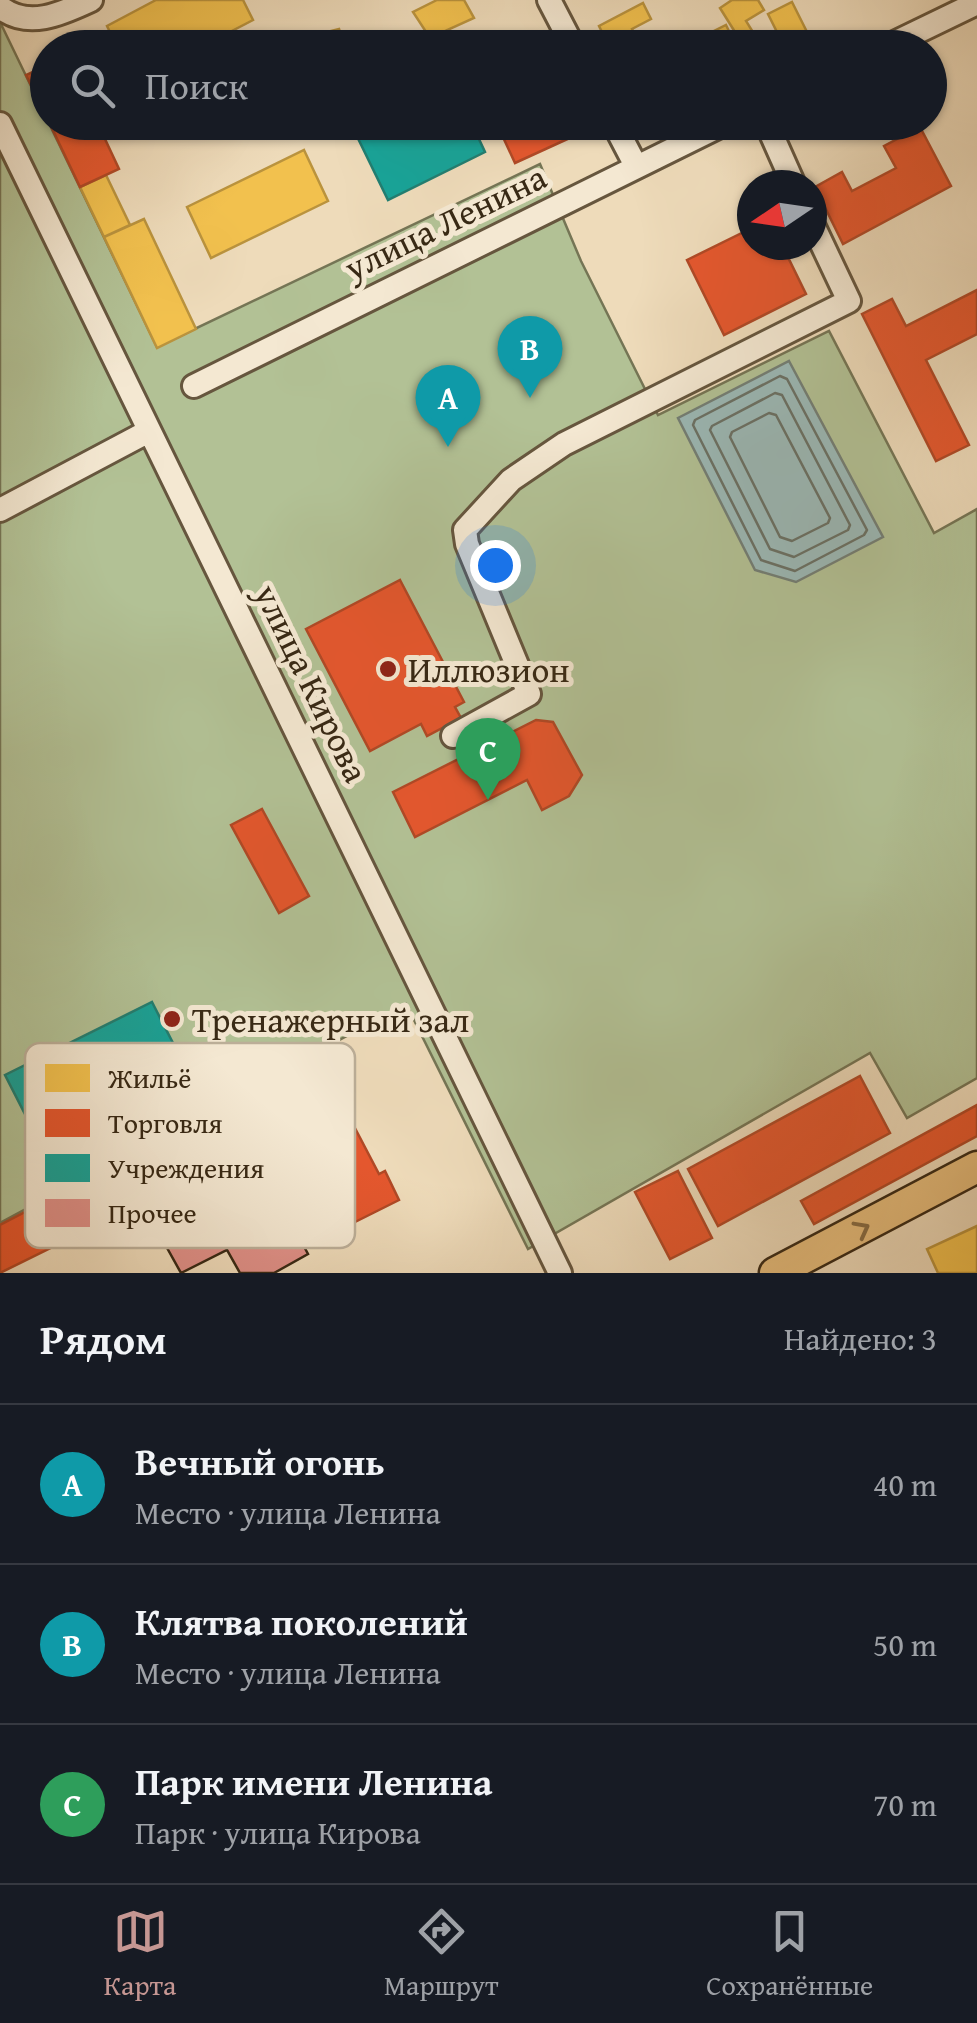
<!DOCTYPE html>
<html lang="ru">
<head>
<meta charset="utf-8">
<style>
  :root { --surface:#171b24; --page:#242831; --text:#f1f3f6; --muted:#9ea1a6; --line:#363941; --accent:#c59692 }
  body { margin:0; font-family:"Gentium Book Plus",serif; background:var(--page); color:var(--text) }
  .compass { position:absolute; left:737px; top:170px; width:90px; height:90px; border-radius:50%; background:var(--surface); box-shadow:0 2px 8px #0004; rotate:257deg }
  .you { position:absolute; left:495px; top:565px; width:35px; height:35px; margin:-25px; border:8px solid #fff; border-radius:50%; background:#1a73e8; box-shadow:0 0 0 15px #1a73e833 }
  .badge { display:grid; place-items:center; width:65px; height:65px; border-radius:50%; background:var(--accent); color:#fff; font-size:32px; font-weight:700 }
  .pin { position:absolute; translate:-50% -82px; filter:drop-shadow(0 2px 5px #0008) }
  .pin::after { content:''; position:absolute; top:52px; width:35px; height:30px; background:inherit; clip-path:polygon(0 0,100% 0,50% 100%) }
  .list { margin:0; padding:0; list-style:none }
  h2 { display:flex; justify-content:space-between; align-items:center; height:130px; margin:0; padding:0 40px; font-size:42px }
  h2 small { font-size:32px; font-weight:400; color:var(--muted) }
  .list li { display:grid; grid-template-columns:65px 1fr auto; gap:30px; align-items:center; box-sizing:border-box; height:160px; padding:0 40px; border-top:2px solid var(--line) }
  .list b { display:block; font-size:38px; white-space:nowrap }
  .list p { margin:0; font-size:32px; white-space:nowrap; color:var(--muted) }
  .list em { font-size:32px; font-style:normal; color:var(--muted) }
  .icon { flex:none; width:55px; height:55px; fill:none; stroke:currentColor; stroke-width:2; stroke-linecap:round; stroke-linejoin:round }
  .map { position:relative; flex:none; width:977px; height:1273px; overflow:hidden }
  .search { position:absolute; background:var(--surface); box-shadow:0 2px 8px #0004; left:30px; right:30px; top:30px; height:110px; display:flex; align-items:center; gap:25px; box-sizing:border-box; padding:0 35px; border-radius:55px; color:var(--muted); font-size:38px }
  .sheet { height:610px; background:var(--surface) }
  nav { display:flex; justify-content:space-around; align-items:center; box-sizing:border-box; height:140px; border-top:2px solid var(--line); background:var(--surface); font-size:28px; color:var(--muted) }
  nav a { display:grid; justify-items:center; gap:5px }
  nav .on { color:var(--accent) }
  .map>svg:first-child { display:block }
  .green { fill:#b2c195; stroke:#757555; stroke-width:2.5 }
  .water { fill:#9bb9b7; stroke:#737f76; stroke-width:2.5 }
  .homes { fill:#f2c14e; stroke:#ba933d; stroke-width:2.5 }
  .shops { fill:#e4572e; stroke:#b04926; stroke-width:2.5 }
  .public { fill:#17a398; stroke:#217e71; stroke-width:2.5 }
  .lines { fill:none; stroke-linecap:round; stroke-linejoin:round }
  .shore { stroke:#6a7166; stroke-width:2.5 }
  .building { fill:#df9088; stroke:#382915; stroke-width:2.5 }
  .minor-casing { stroke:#66563e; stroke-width:28 }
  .major-casing { stroke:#382915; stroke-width:35 }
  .minor { stroke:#f4e8d2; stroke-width:22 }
  .major { stroke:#e7be7d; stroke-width:30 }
  .oneway { stroke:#876c44 }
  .poi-dot { fill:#8f2418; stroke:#f4e8d2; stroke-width:4 }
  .labels { text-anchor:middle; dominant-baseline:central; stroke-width:10; stroke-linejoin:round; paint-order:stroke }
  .street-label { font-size:35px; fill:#382915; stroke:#f4e8d2 }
  .poi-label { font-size:35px; fill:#382915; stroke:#f4e8d2; text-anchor:start }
  .key { fill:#f4e8d2; stroke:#bcaf99; stroke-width:2.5 }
  .key-label { font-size:28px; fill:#382915 }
</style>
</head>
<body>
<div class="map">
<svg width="977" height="1273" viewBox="0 0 977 1273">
  <rect width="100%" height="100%" fill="#eedbba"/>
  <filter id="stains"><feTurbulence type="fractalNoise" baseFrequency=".002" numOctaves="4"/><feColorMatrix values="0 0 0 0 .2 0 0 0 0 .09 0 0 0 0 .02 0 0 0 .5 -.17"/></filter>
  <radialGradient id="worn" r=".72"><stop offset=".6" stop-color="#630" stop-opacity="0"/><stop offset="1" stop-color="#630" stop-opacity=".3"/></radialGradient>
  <path class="green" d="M 0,22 L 157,347 L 540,164 L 581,261 L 658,415 L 829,331 L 934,533 L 977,509 L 977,1078 L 907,1118 L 870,1053 L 528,1249 L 406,1004 L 0,1223 Z"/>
  <path class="water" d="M 789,361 L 883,537 L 796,582 L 755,570 L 678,418 Z"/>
  <path class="homes" d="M 156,0 L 243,0 L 253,20 L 199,48 L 192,48 L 184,33 L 167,42 L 170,48 L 118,48 L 107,26 Z
    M 437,0 L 464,0 L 474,18 L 430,38 L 413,12 Z
    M 732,0 L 758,0 L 764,10 L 746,21 L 759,42 L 750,48 L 745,48 L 720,8 Z
    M 792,2 L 808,34 L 784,46 L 768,14 Z
    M 643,3 L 651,19 L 632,29 L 641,46 L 610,48 L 599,26 Z
    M 726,25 L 737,48 L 708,48 L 702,37 Z
    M 339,29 L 345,48 L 326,48 L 319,34 Z
    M 304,150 L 328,201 L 211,258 L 187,207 Z
    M 106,175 L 130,225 L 104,237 L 80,187 Z
    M 144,219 L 196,329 L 157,348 L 104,237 Z
    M 977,1226 L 977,1273 L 938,1273 L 927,1249 Z"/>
  <path class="shops" d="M 48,65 L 48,119 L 26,75 Z
    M 49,122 L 97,122 L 119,169 L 80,187 Z
    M 496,122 L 568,122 L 574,136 L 515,163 Z
    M 920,127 L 951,186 L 843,244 L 815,187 L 842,172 L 852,191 L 896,168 L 884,146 Z
    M 752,228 L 752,245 L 782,245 L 806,294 L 724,335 L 687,260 Z
    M 977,290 L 977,334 L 926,360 L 969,445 L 936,461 L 862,314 L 892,299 L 906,326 Z
    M 400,580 L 464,702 L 455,707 L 461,718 L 427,736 L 421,724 L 370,751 L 306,629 Z
    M 536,720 L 553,722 L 582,775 L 569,796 L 542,810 L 527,780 L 415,837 L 393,792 Z
    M 262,809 L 309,896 L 279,913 L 231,825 Z
    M 860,1076 L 890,1133 L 718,1226 L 688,1169 Z
    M 977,1105 L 977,1136 L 814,1224 L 801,1201 Z
    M 345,1109 L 379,1174 L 385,1171 L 399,1200 L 325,1237 L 322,1233 L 303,1242 L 297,1230 L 308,1224 L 304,1214 L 308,1212 L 274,1145 Z
    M 678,1171 L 712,1238 L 670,1259 L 635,1192 Z
    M 60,1194 L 81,1233 L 0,1273 L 0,1225 Z"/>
  <path class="public" d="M 350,122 L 471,122 L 485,152 L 388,200 Z
    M 152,1002 L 175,1047 L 28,1120 L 5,1075 Z"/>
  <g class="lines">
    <path class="shore" d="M 780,376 L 787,379 L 867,530 L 864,535 L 795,571 L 761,560 L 693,425 L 695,420 Z
      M 775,393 L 782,395 L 850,525 L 848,530 L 794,557 L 770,549 L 710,430 L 712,426 Z
      M 769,413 L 776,415 L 830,518 L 828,523 L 792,541 L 780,537 L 730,437 L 732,432 Z"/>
  </g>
  <path class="building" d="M 236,1184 L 259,1228 L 286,1213 L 308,1254 L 274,1273 L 240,1273 L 227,1250 L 181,1273 L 156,1228 Z"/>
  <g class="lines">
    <g class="minor-casing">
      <path id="minor" d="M 549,0 L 574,48
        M 0,7 C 28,30 63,13 91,0
        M 884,48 L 977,3
        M 613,122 L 636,166
        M 766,122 L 794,185
        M 0,124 L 560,1273
        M 194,386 L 728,122
        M 0,510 L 149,431
        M 453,736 L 529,694 L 467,544 L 465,530 L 511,480 L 564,444 L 849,301 L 812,223"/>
    </g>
    <g class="major-casing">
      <path id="major" d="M 775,1273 L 977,1167"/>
    </g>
    <use href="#minor" class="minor"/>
    <use href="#major" class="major"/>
  </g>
  <defs><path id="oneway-chevron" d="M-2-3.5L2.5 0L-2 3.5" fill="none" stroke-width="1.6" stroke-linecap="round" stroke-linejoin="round" transform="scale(2.5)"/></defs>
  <use class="oneway" href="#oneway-chevron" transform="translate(862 1229) rotate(-28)"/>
  <g class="poi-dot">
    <circle cx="388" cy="669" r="10"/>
    <circle cx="172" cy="1019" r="10"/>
  </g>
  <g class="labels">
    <g class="street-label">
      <text transform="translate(445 222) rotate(-26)">улица Ленина</text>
      <text transform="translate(312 683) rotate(64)">улица Кирова</text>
    </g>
    <g class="poi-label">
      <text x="408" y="669">Иллюзион</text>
      <text x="192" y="1019">Тренажерный зал</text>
    </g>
  </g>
  <rect x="25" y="1043" width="330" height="205" rx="15" class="key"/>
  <rect x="45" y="1064" width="45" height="28" fill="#f2c14e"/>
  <rect x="45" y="1109" width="45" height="28" fill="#e4572e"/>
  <rect x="45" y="1154" width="45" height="28" fill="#17a398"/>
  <rect x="45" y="1199" width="45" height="28" fill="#df9088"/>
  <g class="key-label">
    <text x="108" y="1088">Жильё</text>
    <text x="108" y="1133">Торговля</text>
    <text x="108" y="1178">Учреждения</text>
    <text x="108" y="1223">Прочее</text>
  </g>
  <rect width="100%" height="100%" filter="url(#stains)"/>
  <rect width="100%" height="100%" fill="url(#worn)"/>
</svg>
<svg class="compass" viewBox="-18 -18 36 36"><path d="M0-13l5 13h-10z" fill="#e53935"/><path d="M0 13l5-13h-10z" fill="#9ea1a6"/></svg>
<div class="you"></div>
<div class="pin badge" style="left:448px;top:447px;background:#0f9aa8">A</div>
<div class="pin badge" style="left:530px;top:398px;background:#0f9aa8">B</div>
<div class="pin badge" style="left:488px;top:800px;background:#2e9e5b">C</div>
<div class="search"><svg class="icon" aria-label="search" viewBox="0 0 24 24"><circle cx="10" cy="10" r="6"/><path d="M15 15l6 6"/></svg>Поиск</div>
</div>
<section class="sheet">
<h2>Рядом<small>Найдено: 3</small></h2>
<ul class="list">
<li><span class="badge" style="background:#0f9aa8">A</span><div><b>Вечный огонь</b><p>Место · улица Ленина</p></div><em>40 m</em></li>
<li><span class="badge" style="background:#0f9aa8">B</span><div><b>Клятва поколений</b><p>Место · улица Ленина</p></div><em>50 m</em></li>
<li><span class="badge" style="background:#2e9e5b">C</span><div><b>Парк имени Ленина</b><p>Парк · улица Кирова</p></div><em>70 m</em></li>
</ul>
</section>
<nav>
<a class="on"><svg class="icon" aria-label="map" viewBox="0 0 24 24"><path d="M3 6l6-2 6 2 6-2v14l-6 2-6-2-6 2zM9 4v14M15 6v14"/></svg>Карта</a>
<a><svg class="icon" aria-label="directions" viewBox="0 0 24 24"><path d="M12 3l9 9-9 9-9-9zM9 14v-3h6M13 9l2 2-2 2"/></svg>Маршрут</a>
<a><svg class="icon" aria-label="saved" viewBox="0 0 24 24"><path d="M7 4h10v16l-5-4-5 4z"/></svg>Сохранённые</a>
</nav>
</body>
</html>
